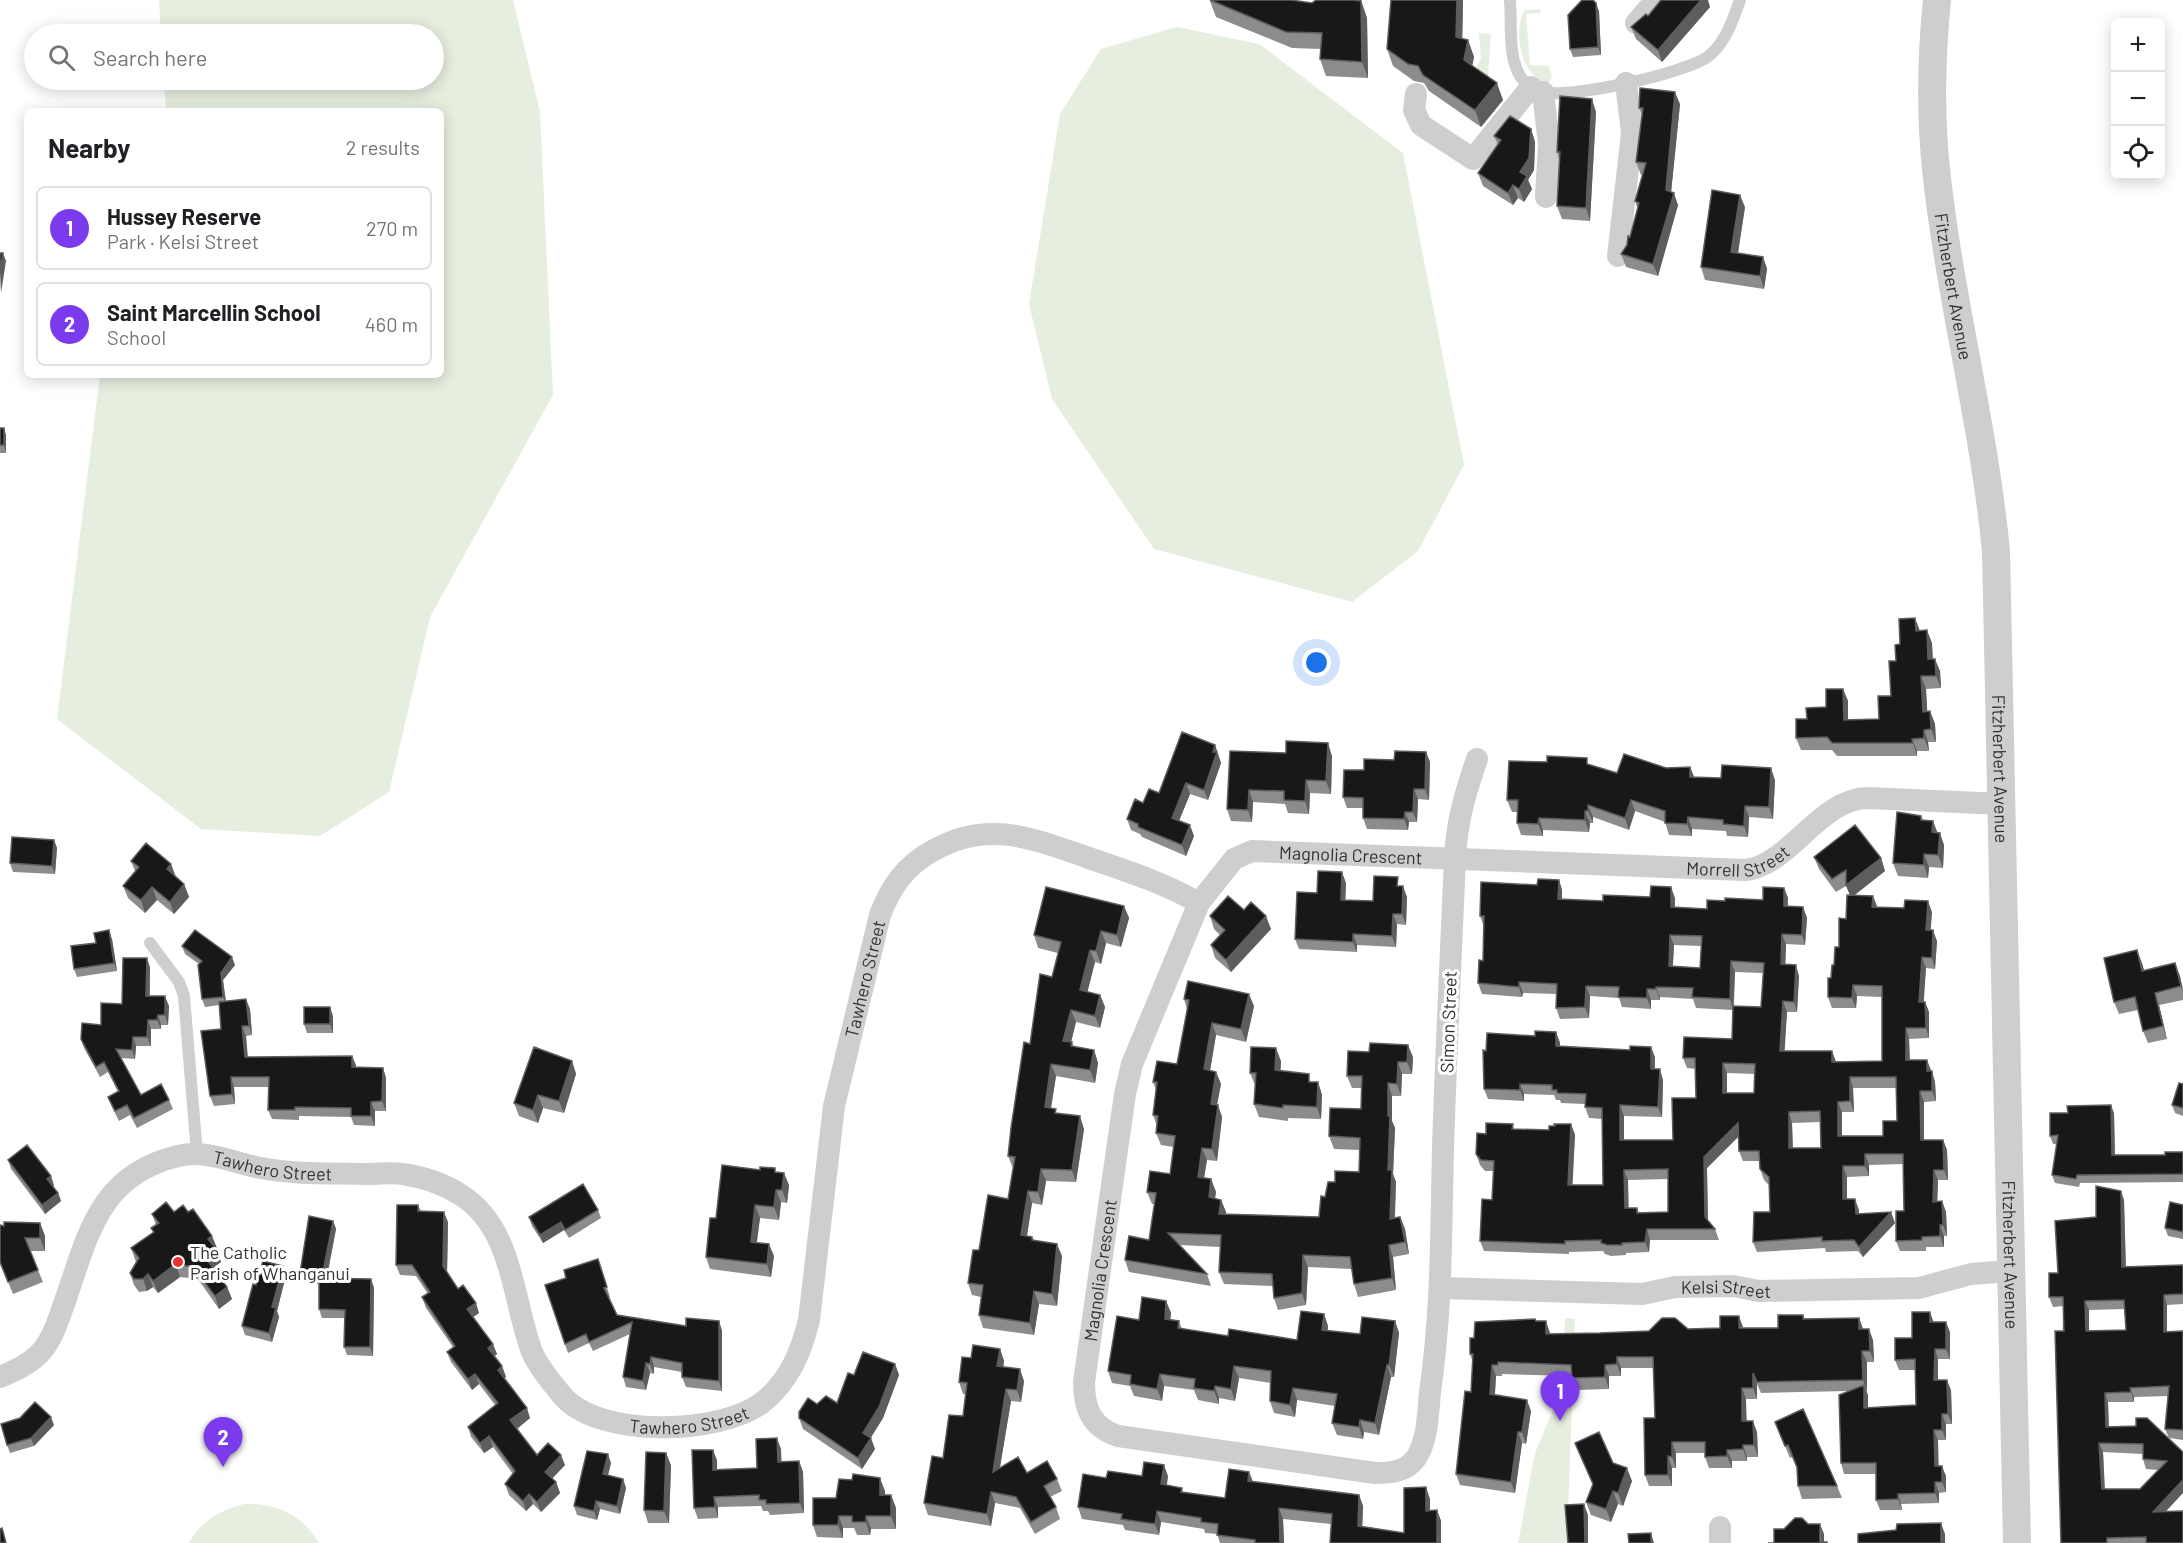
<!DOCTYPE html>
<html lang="en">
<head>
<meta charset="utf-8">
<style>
  :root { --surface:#fff; --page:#f2f2f2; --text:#202124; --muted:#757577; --line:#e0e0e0; --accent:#7c3aed }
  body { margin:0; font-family:Barlow,sans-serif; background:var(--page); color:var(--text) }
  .controls { position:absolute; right:18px; top:18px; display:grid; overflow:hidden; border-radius:9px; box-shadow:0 3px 15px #0003 }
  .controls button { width:54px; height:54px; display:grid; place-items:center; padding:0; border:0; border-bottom:2px solid var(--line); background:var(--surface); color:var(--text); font:30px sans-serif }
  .you { position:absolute; left:1317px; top:663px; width:21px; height:21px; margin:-15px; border:4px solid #fff; border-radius:50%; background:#1a73e8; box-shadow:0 0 0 9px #1a73e833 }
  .badge { display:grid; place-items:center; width:39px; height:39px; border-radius:50%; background:var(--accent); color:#fff; font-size:20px; font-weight:700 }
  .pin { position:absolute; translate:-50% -50px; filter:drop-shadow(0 2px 3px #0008) }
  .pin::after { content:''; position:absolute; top:32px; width:21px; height:18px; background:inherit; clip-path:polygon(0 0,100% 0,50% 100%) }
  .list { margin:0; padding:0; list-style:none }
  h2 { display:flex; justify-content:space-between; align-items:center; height:78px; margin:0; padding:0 24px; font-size:26px }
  h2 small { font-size:20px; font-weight:400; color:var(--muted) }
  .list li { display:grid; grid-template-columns:39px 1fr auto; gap:18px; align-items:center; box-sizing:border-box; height:84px; margin:0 12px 12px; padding:0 12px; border:2px solid var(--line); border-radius:9px }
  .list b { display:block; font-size:22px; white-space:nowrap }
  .list p { margin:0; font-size:20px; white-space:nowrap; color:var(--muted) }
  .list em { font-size:20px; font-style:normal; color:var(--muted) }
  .icon { flex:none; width:33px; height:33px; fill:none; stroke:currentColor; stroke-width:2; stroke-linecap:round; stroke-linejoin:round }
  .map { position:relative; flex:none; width:2183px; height:1543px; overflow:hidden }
  .search { position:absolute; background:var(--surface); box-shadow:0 3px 15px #0003; left:24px; top:24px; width:420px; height:66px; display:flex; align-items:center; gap:15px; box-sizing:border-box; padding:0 21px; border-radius:33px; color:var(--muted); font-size:22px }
  .panel { position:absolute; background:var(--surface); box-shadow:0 3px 15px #0003; left:24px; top:108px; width:420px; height:270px; border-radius:9px }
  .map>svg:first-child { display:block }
  .green { fill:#e6eedf }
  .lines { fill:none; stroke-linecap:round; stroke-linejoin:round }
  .service { stroke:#cecece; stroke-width:12 }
  .minor { stroke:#cecece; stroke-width:22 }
  .tertiary { stroke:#cecece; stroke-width:28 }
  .wall { fill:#8c8c8c; fill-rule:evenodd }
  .shaded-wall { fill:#5d5d5d }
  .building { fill:#181818; stroke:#5d5d5d; stroke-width:1.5; fill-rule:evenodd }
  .poi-dot { fill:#eb3131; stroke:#fff; stroke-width:2 }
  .labels { text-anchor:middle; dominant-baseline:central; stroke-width:6; stroke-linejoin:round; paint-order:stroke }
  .street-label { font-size:18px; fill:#313131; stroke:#fff }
  .poi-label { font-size:18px; fill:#313131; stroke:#fff; text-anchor:start }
</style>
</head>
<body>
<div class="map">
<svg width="2183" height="1543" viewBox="0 0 2183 1543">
  <rect width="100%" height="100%" fill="#fff"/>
  <path class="green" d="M 159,0 L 513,0 L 540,112 L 553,395 L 430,617 L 389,792 L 320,836 L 201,829 L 57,719 L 100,375 L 441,375 L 441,111 L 166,111 L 164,80 L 434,80 L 434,34 L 161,34 Z
    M 1540,9 L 1541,13 L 1526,14 L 1530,65 L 1549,66 L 1552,78 L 1548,83 C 1521,78 1512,30 1525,10 Z
    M 1177,27 L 1259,44 L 1403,153 L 1464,465 L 1418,551 L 1352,602 L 1154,549 L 1052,399 L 1029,304 L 1060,114 L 1101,49 Z
    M 1479,33 L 1491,34 L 1488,76 L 1483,86 L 1446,52 L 1476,69 L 1481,58 Z
    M 1565,1318 L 1575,1319 L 1567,1543 L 1518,1543 L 1535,1453 L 1562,1389 Z
    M 244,1504 C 277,1503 302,1515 319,1543 L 189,1543 C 201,1521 220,1510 244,1504 Z"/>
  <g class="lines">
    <path class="service" d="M 1510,0 C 1512,23 1507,62 1523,80 C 1528,85 1536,90 1543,92 C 1569,99 1689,73 1710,55 C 1726,41 1733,20 1740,0
      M 150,943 L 179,982 L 184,996 L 197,1154"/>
    <g class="minor">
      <path d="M 1636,23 L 1656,0"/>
      <path d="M 1543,92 L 1549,144 L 1546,197"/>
      <path d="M 1416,94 L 1414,110 L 1421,125 L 1473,159 L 1531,87"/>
      <path d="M 1618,256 L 1632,133 L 1626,83"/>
      <path id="s1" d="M 1477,759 C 1465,794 1457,820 1455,858 C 1451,954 1446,1051 1443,1148 C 1441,1231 1442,1309 1430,1392 C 1428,1413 1428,1440 1416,1458 C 1406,1472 1390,1473 1375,1473 L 1118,1436 C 1091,1427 1084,1408 1084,1382 L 1125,1094 L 1132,1064 L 1199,903 L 1234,859 L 1252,851 L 1745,870 C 1789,866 1820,798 1868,798 L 2002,804"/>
      <path id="s2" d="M 1441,1288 L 1642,1294 L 1675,1287 L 1733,1286 L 1759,1291 L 1919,1288 L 1971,1274 L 2011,1271"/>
      <path id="s3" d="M 0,1377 C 14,1371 28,1365 39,1354 C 52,1341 58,1321 64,1304 C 88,1236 98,1175 178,1156 C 205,1149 234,1163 261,1168 C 296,1175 333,1173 369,1174 C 380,1174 392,1172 403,1174 C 423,1177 444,1184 461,1195 C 514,1229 512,1299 532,1352 C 538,1366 551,1382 561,1394 C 596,1439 721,1435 763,1402 C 790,1380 801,1352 809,1320 L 834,1106 L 880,915 C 891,886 906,865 934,850 C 989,819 1034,839 1089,858 C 1127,871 1164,883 1199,903"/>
      <path d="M 1720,1543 L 1720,1527"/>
    </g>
    <path class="tertiary" id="s4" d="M 1937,0 C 1931,59 1930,119 1937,178 C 1951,303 1984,426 1996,551 L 2017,1543"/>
  </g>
  <path class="wall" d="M 1316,0 L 1361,0 L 1367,18 L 1368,78 L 1326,76 L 1320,59 L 1321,49 L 1292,48 L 1216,17 L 1210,1 L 1294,1 L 1312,3 Z
    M 1391,0 L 1463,0 L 1462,39 L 1468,40 L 1474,57 L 1472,66 L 1503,100 L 1481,127 L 1429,91 L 1424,83 L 1414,81 L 1393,66 L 1387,49 Z
    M 1710,7 L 1662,62 L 1636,39 L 1631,27 L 1648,16 Z
    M 1599,11 L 1601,55 L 1573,57 L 1570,49 Z
    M 1680,104 L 1671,192 L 1678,205 L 1658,276 L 1626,267 L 1621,254 L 1627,245 L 1630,237 L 1638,210 L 1635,201 L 1642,175 L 1641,175 L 1636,162 L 1642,115 L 1639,108 Z
    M 1596,112 L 1590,221 L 1562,219 L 1557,206 L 1559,159 L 1557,152 Z
    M 1531,129 L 1535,142 L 1534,170 L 1528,180 L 1532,189 L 1524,202 L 1518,198 L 1513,205 L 1483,186 L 1478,173 L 1498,145 L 1494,136 Z
    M 1745,207 L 1738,253 L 1763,257 L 1767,269 L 1764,289 L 1705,280 L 1701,267 Z
    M 0,428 L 6,435 L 6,453 L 0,453 Z
    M 1920,631 L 1932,643 L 1933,659 L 1940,671 L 1941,688 L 1926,689 L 1927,711 L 1930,711 L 1935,724 L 1936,742 L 1928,742 L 1929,751 L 1917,751 L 1917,756 L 1837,756 L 1832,750 L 1801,750 L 1796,738 L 1807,719 L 1826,707 L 1843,689 L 1848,701 L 1848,720 L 1879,719 L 1891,696 L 1896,661 L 1900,644 Z
    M 1215,745 L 1221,763 L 1208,800 L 1190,794 L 1179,821 L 1194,836 L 1186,856 L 1142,837 L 1140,834 L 1131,830 L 1127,819 L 1143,803 L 1159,793 Z
    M 1230,751 L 1332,756 L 1331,794 L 1310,793 L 1309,814 L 1288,813 L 1285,804 L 1253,802 L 1252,822 L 1231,821 L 1227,809 Z
    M 1426,752 L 1430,762 L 1429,800 L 1418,799 L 1417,822 L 1409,822 L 1408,830 L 1367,829 L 1363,818 L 1363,808 L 1347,808 L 1343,797 L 1364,770 L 1394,760 Z
    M 1590,765 L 1617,773 L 1666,768 L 1690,767 L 1694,777 L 1775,780 L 1773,819 L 1749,817 L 1748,837 L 1727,836 L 1726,831 L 1692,829 L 1692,836 L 1669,835 L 1665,822 L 1635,811 L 1629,830 L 1593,817 L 1593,823 L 1590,823 L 1589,832 L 1543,830 L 1543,836 L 1521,835 L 1517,823 L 1517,812 L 1512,812 L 1507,800 Z
    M 1921,816 L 1923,820 L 1933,821 L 1937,833 L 1944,845 L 1943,868 L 1929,867 L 1928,878 L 1898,876 L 1893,863 Z
    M 54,840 L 57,848 L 55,874 L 13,872 L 10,863 Z
    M 1814,857 L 1881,858 L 1885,871 L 1854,895 L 1877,907 L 1932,912 L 1930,930 L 1937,941 L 1935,969 L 1926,968 L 1923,1002 L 1925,1002 L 1929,1012 L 1929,1038 L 1909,1039 L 1910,1060 L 1931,1071 L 1935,1082 L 1936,1101 L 1924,1102 L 1924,1140 L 1943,1140 L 1947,1150 L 1948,1180 L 1938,1180 L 1937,1202 L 1942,1201 L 1946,1212 L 1947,1236 L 1944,1236 L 1944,1247 L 1926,1247 L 1926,1251 L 1900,1251 L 1896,1241 L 1904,1211 L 1903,1164 L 1869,1165 L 1869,1176 L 1847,1177 L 1847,1199 L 1859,1210 L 1859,1214 L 1895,1223 L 1863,1257 L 1858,1251 L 1826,1252 L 1825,1248 L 1757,1252 L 1753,1242 L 1770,1212 L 1769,1185 L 1764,1180 L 1760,1169 L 1760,1161 L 1743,1161 L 1739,1151 L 1738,1137 L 1707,1168 L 1708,1221 L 1715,1229 L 1719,1240 L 1650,1240 L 1649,1252 L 1626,1253 L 1626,1255 L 1611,1256 L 1605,1254 L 1603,1251 L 1569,1252 L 1569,1254 L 1484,1251 L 1480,1241 L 1492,1200 L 1494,1171 L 1485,1171 L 1480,1165 L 1476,1154 L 1486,1134 L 1513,1124 L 1514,1129 L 1549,1130 L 1555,1126 L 1571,1124 L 1575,1135 L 1572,1185 L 1603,1185 L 1603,1119 L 1589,1118 L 1585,1107 L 1585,1104 L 1561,1103 L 1560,1100 L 1556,1100 L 1554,1095 L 1524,1094 L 1524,1101 L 1488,1099 L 1484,1089 L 1486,1051 L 1535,1036 L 1556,1032 L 1560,1043 L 1560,1046 L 1655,1057 L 1655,1069 L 1663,1080 L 1662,1117 L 1624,1116 L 1624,1140 L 1673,1140 L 1696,1098 L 1696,1069 L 1687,1068 L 1683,1058 L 1732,1039 L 1733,1010 L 1696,1008 L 1693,999 L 1660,997 L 1660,1000 L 1651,1000 L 1651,1009 L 1622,1007 L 1619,998 L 1590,996 L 1589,1018 L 1560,1019 L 1556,1008 L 1557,994 L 1523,993 L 1522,997 L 1482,994 L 1478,983 L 1483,961 L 1484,927 L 1480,916 L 1537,885 L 1559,880 L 1562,890 L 1562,899 L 1603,901 L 1650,897 L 1675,898 L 1675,907 L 1707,909 L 1725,901 L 1763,900 L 1784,888 L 1788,898 L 1788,906 L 1803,907 L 1807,918 L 1805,945 L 1786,944 L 1785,964 L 1799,976 L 1797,1012 L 1787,1012 L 1784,1051 L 1832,1051 L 1836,1062 L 1882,1061 L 1882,997 L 1857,996 L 1856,1008 L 1832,1008 L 1828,997 L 1834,965 L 1846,919 L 1850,895 L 1846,886 L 1836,892 L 1819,869 ZM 1674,945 L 1701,946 L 1700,968 L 1673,966 ZM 1735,972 L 1763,973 L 1761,1007 L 1734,1006 ZM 1727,1073 L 1755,1074 L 1754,1093 L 1727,1093 ZM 1853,1088 L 1896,1088 L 1897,1121 L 1883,1136 L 1842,1136 L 1842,1112 L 1854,1112 ZM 1821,1122 L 1821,1148 L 1793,1148 L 1792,1123 ZM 1668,1179 L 1668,1212 L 1639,1213 L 1637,1208 L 1628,1208 L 1628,1180 Z
    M 131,861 L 176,877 L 184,884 L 189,897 L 174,914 L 157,900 L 145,913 L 128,898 L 123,886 L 135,871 Z
    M 1346,883 L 1345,900 L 1373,901 L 1401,886 L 1407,897 L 1406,925 L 1397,924 L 1396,947 L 1357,945 L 1357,952 L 1299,949 L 1295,939 L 1317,893 Z
    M 1124,906 L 1129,918 L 1121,947 L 1106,943 L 1101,964 L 1095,962 L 1087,992 L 1100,995 L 1105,1007 L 1100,1028 L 1076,1022 L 1071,1042 L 1072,1042 L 1074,1047 L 1094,1050 L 1098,1063 L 1095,1083 L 1056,1076 L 1051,1108 L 1057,1113 L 1084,1129 L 1076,1182 L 1046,1181 L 1042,1205 L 1032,1203 L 1027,1236 L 1032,1237 L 1034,1240 L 1062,1256 L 1057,1306 L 1039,1304 L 1034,1335 L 983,1328 L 979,1315 L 981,1297 L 972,1295 L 968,1283 L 979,1250 L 1008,1199 L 1013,1168 L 1008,1156 L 1058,953 L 1038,948 L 1034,935 Z
    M 1244,910 L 1271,929 L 1231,972 L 1215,958 L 1211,945 L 1220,935 L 1214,929 L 1210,916 Z
    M 112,939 L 117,971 L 77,977 L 74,969 L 96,943 Z
    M 182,946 L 235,965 L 223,980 L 226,1001 L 250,1009 L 252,1035 L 246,1036 L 248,1057 L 356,1065 L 356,1067 L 383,1068 L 386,1078 L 386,1111 L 375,1111 L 375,1126 L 354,1125 L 351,1117 L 299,1116 L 299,1120 L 272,1119 L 268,1110 L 269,1087 L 234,1087 L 235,1104 L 214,1106 L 210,1096 L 221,1029 L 219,1005 L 205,1007 L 202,999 L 199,964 L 185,954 Z
    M 147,958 L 150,968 L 150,996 L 169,1006 L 168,1025 L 161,1025 L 161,1029 L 151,1029 L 151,1046 L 136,1046 L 135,1059 L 121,1058 L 141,1095 L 169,1100 L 173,1109 L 137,1128 L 130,1115 L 119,1121 L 112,1107 L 108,1097 L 118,1092 L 108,1072 L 100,1077 L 84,1048 L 81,1039 L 101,1025 L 122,1004 Z
    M 2142,963 L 2144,970 L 2180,976 L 2183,989 L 2183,1000 L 2159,1005 L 2167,1039 L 2148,1043 L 2143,1031 L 2138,1010 L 2119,1014 L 2114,1002 Z
    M 1184,999 L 1254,1006 L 1246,1042 L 1216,1035 L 1210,1071 L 1216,1072 L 1221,1084 L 1217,1104 L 1222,1117 L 1217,1161 L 1207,1160 L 1204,1178 L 1211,1179 L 1216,1192 L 1215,1198 L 1221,1200 L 1226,1212 L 1225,1214 L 1319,1217 L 1325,1197 L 1335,1182 L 1359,1172 L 1360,1150 L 1334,1149 L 1329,1136 L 1361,1109 L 1362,1088 L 1352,1088 L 1347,1076 L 1413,1057 L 1412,1074 L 1402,1074 L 1401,1096 L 1392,1096 L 1392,1121 L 1395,1128 L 1393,1174 L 1396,1182 L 1395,1218 L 1400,1217 L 1405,1229 L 1409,1254 L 1393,1257 L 1396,1290 L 1358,1297 L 1354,1284 L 1352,1269 L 1308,1267 L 1306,1305 L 1278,1310 L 1274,1298 L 1273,1286 L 1224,1284 L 1219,1272 L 1220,1247 L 1180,1245 L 1207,1274 L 1211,1286 L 1129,1272 L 1125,1260 L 1149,1240 L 1155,1204 L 1152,1204 L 1147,1192 L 1170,1174 L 1174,1147 L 1161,1145 L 1156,1133 L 1157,1126 L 1153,1115 L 1156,1090 L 1153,1082 L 1177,1064 L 1187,1009 Z
    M 333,1016 L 333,1033 L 307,1033 L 304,1024 Z
    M 572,1061 L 576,1074 L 564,1113 L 543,1108 L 538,1123 L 519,1116 L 514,1103 Z
    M 1281,1061 L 1280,1070 L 1312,1082 L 1318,1082 L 1322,1095 L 1321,1119 L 1288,1118 L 1288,1121 L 1259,1117 L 1254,1104 L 1255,1085 L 1250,1073 Z
    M 2183,1084 L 2183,1116 L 2175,1113 L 2172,1105 Z
    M 2114,1113 L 2115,1155 L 2165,1155 L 2183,1152 L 2183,1182 L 2080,1183 L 2079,1187 L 2055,1183 L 2052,1175 L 2057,1144 L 2053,1144 L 2050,1136 Z
    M 8,1160 L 54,1185 L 53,1186 L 58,1193 L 61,1201 L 45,1214 L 11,1169 Z
    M 777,1172 L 789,1185 L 787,1203 L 781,1202 L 779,1220 L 760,1218 L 757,1242 L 774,1256 L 771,1277 L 710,1269 L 706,1257 L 716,1218 Z
    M 2124,1200 L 2126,1267 L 2183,1265 L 2183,1304 L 2167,1305 L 2167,1332 L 2183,1331 L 2183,1440 L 2169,1438 L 2166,1511 L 2183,1543 L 2061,1543 L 2063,1306 L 2053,1307 L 2049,1297 L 2058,1273 L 2096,1217 ZM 2125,1309 L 2126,1330 L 2089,1331 L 2089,1310 ZM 2168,1396 L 2165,1429 L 2169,1438 L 2109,1427 L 2108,1402 L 2134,1402 L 2134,1397 ZM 2103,1452 L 2143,1454 L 2143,1459 L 2146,1469 L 2159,1470 L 2140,1489 L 2105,1489 Z
    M 418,1205 L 421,1211 L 448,1222 L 447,1272 L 458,1289 L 479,1313 L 473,1317 L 497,1354 L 494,1356 L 502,1366 L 506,1377 L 504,1378 L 530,1418 L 517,1429 L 537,1455 L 565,1465 L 552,1478 L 556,1482 L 560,1493 L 541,1512 L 533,1504 L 526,1511 L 509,1495 L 505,1484 L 513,1474 L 493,1447 L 484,1453 L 471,1437 L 468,1427 L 495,1405 L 479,1384 L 472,1390 L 451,1362 L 447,1352 L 453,1347 L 426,1308 L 422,1297 L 428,1294 L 416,1276 L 400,1275 L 396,1265 Z
    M 2183,1205 L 2183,1239 L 2168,1236 L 2165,1228 Z
    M 598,1210 L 601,1218 L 569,1238 L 564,1230 L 543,1243 L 532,1226 L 529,1217 Z
    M 174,1212 L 188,1212 L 217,1248 L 216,1249 L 221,1262 L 213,1268 L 227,1287 L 232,1299 L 219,1309 L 198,1279 L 180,1277 L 158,1293 L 153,1287 L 147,1291 L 139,1292 L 134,1285 L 130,1273 L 136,1262 L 131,1248 L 153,1232 L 151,1228 L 156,1225 L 152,1214 Z
    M 333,1221 L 336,1229 L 327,1278 L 371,1279 L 374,1288 L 373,1356 L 347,1355 L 344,1347 L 345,1318 L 322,1318 L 319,1309 L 319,1284 L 303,1281 L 300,1273 Z
    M 40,1223 L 45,1236 L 45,1251 L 30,1251 L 43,1282 L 13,1294 L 0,1262 Z
    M 283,1266 L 286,1275 L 277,1311 L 279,1317 L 272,1342 L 245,1335 L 242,1326 L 256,1285 Z
    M 601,1269 L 610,1297 L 609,1297 L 617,1315 L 686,1326 L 719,1321 L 722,1331 L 722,1391 L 686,1387 L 682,1377 L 682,1372 L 654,1367 L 654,1374 L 650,1373 L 646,1390 L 626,1387 L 623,1377 L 630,1334 L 593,1351 L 589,1343 L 568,1353 L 545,1285 Z
    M 1166,1301 L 1171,1313 L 1170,1320 L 1179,1321 L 1182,1329 L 1228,1336 L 1297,1340 L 1324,1314 L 1328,1326 L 1328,1331 L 1360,1334 L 1395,1321 L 1399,1333 L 1394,1377 L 1391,1377 L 1379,1435 L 1364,1432 L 1363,1439 L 1337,1435 L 1332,1423 L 1335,1406 L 1297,1400 L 1295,1417 L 1274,1413 L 1270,1401 L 1271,1383 L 1239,1378 L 1235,1401 L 1219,1398 L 1219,1404 L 1198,1400 L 1194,1390 L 1164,1386 L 1162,1401 L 1134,1396 L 1130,1386 L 1112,1383 L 1108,1371 L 1139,1320 Z
    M 1803,1315 L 1805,1319 L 1859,1318 L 1863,1329 L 1873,1340 L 1874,1362 L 1867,1362 L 1867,1391 L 1866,1391 L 1868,1395 L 1868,1408 L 1916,1405 L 1916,1370 L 1899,1370 L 1895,1360 L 1912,1338 L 1934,1322 L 1950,1332 L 1950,1359 L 1938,1359 L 1938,1380 L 1951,1390 L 1952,1424 L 1946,1424 L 1946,1440 L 1938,1440 L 1938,1466 L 1946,1476 L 1946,1492 L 1939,1493 L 1939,1503 L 1901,1504 L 1902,1510 L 1880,1510 L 1876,1500 L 1876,1474 L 1844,1474 L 1841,1463 L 1848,1391 L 1761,1393 L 1757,1384 L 1757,1399 L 1746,1399 L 1746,1421 L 1757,1432 L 1758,1457 L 1747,1457 L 1747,1461 L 1732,1461 L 1732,1468 L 1709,1468 L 1705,1457 L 1705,1453 L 1676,1453 L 1676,1468 L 1672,1468 L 1672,1486 L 1649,1486 L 1645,1475 L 1655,1418 L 1654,1368 L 1621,1368 L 1621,1376 L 1609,1376 L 1609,1389 L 1576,1390 L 1571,1376 L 1502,1374 L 1502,1376 L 1496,1376 L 1495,1395 L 1531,1411 L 1526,1444 L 1522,1443 L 1515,1493 L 1460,1485 L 1456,1474 L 1471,1392 L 1473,1362 L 1470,1354 L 1535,1319 L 1536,1321 L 1550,1333 L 1550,1334 L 1600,1333 L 1688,1329 L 1743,1328 L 1778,1328 Z
    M 1000,1349 L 1004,1361 L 1003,1367 L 1024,1381 L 1021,1402 L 1011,1401 L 1000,1468 L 1057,1479 L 1062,1491 L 1050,1497 L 1056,1507 L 1060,1519 L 1035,1534 L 1020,1508 L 995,1503 L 991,1526 L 928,1515 L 924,1503 L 943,1458 L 963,1416 L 966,1394 L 963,1394 L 959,1382 Z
    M 895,1364 L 899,1375 L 883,1418 L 870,1438 L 875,1449 L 862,1469 L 803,1429 L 799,1418 L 837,1403 L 854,1375 Z
    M 1775,1422 L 1837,1486 L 1842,1498 L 1802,1499 L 1798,1486 L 1797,1469 L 1792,1457 L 1790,1458 Z
    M 54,1425 L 34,1446 L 10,1453 L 7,1445 Z
    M 1575,1443 L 1613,1463 L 1632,1481 L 1623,1506 L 1618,1504 L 1611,1522 L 1591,1515 L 1586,1502 L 1593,1485 Z
    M 781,1449 L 781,1461 L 799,1461 L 803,1472 L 804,1513 L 770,1515 L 768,1511 L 763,1511 L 761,1506 L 718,1507 L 718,1518 L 698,1519 L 694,1508 L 717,1460 L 717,1469 L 757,1468 Z
    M 611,1463 L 608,1475 L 623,1479 L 626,1488 L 620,1514 L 600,1509 L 597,1520 L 577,1515 L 574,1506 Z
    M 671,1465 L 669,1523 L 648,1523 L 644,1510 Z
    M 1249,1472 L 1253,1481 L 1359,1495 L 1363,1506 L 1362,1526 L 1404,1533 L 1430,1499 L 1430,1510 L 1437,1510 L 1441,1521 L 1441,1543 L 1330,1543 L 1331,1524 L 1283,1519 L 1284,1543 L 1220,1543 L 1217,1534 L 1205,1533 L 1204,1529 L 1161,1522 L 1159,1535 L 1125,1530 L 1123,1525 L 1082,1519 L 1078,1507 L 1106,1478 L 1168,1476 L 1167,1485 L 1182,1488 L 1183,1492 L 1225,1498 Z
    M 885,1491 L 885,1495 L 891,1495 L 896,1508 L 896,1529 L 871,1529 L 870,1535 L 857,1535 L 854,1528 L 843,1528 L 843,1538 L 817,1537 L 813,1525 L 836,1498 Z"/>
  <path class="shaded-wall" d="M 1457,0 L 1463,0 L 1462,54 L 1456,37 Z
    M 1701,0 L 1708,0 L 1710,7 L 1662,62 L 1658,50 Z
    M 1361,1 L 1367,18 L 1368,78 L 1362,62 Z
    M 1596,3 L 1599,11 L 1601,55 L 1598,47 Z
    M 1468,40 L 1474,57 L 1470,77 L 1464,60 Z
    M 1497,83 L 1503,100 L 1481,127 L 1475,110 Z
    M 1675,92 L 1680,104 L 1670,203 L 1666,190 Z
    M 1592,99 L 1596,112 L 1590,221 L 1586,208 Z
    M 1531,129 L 1535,142 L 1534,170 L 1528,180 L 1532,189 L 1524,202 L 1519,189 L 1520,172 Z
    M 1513,185 L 1518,198 L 1513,205 L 1508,193 Z
    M 1674,193 L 1678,205 L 1658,276 L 1653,264 Z
    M 1740,195 L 1745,207 L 1736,265 L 1731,252 Z
    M 3,253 L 6,261 L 1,293 L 0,272 Z
    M 1763,257 L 1767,269 L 1764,289 L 1760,276 Z
    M 4,428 L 6,435 L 6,453 L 4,445 Z
    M 1915,618 L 1920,631 L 1916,631 Z
    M 1927,630 L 1932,643 L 1933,672 L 1928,659 Z
    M 1935,659 L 1940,671 L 1941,688 L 1936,676 Z
    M 1921,676 L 1926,689 L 1928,724 L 1923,712 Z
    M 1843,689 L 1848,701 L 1848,732 L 1844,720 Z
    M 1930,711 L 1935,724 L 1936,742 L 1931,729 Z
    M 1924,730 L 1928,742 L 1929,751 L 1924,738 Z
    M 1912,739 L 1917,751 L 1917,756 L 1913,743 Z
    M 1328,743 L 1332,756 L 1331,794 L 1326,781 Z
    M 1215,745 L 1221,763 L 1208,800 L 1204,790 L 1213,752 Z
    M 1426,752 L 1430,762 L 1429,800 L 1425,789 Z
    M 1690,767 L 1695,779 L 1690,777 Z
    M 1771,768 L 1775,780 L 1773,819 L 1769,807 Z
    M 1306,780 L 1310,793 L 1309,814 L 1305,801 Z
    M 1186,783 L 1190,794 L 1176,828 L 1172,818 Z
    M 1414,789 L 1418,799 L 1417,822 L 1413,812 Z
    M 1249,790 L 1253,802 L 1252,822 L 1248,810 Z
    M 1631,800 L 1635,811 L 1629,830 L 1625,818 Z
    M 1588,805 L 1593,817 L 1593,823 L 1588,811 Z
    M 1745,806 L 1749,817 L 1748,837 L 1744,826 Z
    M 1585,811 L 1590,823 L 1589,832 L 1585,820 Z
    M 1405,812 L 1409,822 L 1408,830 L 1404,819 Z
    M 1688,817 L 1692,829 L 1692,836 L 1687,824 Z
    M 1539,818 L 1543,830 L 1543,836 L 1538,824 Z
    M 1933,821 L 1938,834 L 1932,832 Z
    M 1190,825 L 1194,836 L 1186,856 L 1182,845 Z
    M 1940,833 L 1944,845 L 1943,868 L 1938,855 Z
    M 54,840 L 57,848 L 55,874 L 52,866 Z
    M 1924,854 L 1929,867 L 1928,878 L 1924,865 Z
    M 1881,858 L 1885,871 L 1851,898 L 1846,885 Z
    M 171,864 L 176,877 L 167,869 Z
    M 1342,872 L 1346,883 L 1345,911 L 1341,900 Z
    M 1559,880 L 1562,890 L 1562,910 L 1558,899 Z
    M 184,884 L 189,897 L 174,914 L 170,902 Z
    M 1403,886 L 1407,897 L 1406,925 L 1402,914 Z
    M 152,887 L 157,900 L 145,913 L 141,900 Z
    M 1671,887 L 1675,898 L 1675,918 L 1671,907 Z
    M 1784,888 L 1788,898 L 1787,917 L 1784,906 Z
    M 1873,896 L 1877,906 L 1876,917 L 1872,907 Z
    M 1928,901 L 1932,912 L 1930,940 L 1926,930 Z
    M 1124,906 L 1129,918 L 1121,947 L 1117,935 Z
    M 1803,907 L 1807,918 L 1805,945 L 1802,935 Z
    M 1393,914 L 1397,924 L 1396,947 L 1392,936 Z
    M 1266,916 L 1271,929 L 1231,972 L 1226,960 Z
    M 109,930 L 112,939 L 117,971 L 114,963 Z
    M 1933,930 L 1937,941 L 1935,969 L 1932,958 Z
    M 1101,931 L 1106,943 L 1101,964 L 1096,951 Z
    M 1353,934 L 1357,945 L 1357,952 L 1353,942 Z
    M 1782,934 L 1786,944 L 1785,975 L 1781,964 Z
    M 1670,935 L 1674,945 L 1672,977 L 1669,966 Z
    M 1090,950 L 1095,962 L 1085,1002 L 1080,990 Z
    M 2137,950 L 2142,963 L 2147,983 L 2142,971 Z
    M 232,957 L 235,965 L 223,980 L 226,1004 L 223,997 L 221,973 Z
    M 1922,957 L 1926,968 L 1923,1013 L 1919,1002 Z
    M 147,958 L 150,968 L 149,1005 L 146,996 Z
    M 1731,961 L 1735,972 L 1733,1010 L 1730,999 Z
    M 2175,963 L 2180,976 L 2183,993 L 2181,986 Z
    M 1796,965 L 1799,976 L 1797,1012 L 1794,1002 Z
    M 1519,982 L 1523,993 L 1522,997 L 1519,987 Z
    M 1853,985 L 1857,996 L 1856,1008 L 1852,998 Z
    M 1586,986 L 1590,996 L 1589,1018 L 1585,1007 Z
    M 1656,987 L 1660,997 L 1660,1000 L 1656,989 Z
    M 1647,989 L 1651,1000 L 1651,1009 L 1647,998 Z
    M 2155,993 L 2159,1005 L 2167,1039 L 2163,1026 Z
    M 1249,994 L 1254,1006 L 1246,1042 L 1241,1029 Z
    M 1100,995 L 1105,1007 L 1100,1028 L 1095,1016 Z
    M 165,996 L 169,1006 L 168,1025 L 165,1015 Z
    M 246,999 L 250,1009 L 252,1035 L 249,1026 Z
    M 1783,1001 L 1787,1012 L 1784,1062 L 1780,1051 Z
    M 1925,1002 L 1929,1012 L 1929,1038 L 1926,1028 Z
    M 330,1007 L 333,1016 L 333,1033 L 330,1024 Z
    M 1071,1010 L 1076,1022 L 1068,1054 L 1063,1041 Z
    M 158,1015 L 161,1025 L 161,1029 L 157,1020 Z
    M 148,1020 L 151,1029 L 151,1046 L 147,1037 Z
    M 1212,1023 L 1216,1035 L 1208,1082 L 1204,1069 Z
    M 242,1026 L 246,1036 L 248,1066 L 245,1057 Z
    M 1906,1028 L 1909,1039 L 1910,1071 L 1906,1060 Z
    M 1556,1032 L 1560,1043 L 1560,1057 L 1556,1046 Z
    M 133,1037 L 136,1046 L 135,1059 L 132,1050 Z
    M 1408,1045 L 1413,1057 L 1412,1074 L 1407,1062 Z
    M 1651,1047 L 1655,1057 L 1654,1079 L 1651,1069 Z
    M 1276,1048 L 1281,1061 L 1280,1082 L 1275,1070 Z
    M 1094,1050 L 1098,1063 L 1095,1083 L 1090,1070 Z
    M 1832,1051 L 1836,1062 L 1832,1062 Z
    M 352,1056 L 356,1065 L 355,1077 L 352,1067 Z
    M 1927,1060 L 1931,1070 L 1931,1082 L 1927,1071 Z
    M 572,1061 L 576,1074 L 564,1113 L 559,1101 Z
    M 1398,1062 L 1402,1074 L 1401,1096 L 1397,1084 Z
    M 1723,1063 L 1727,1073 L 1727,1104 L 1723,1093 Z
    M 1051,1064 L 1056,1076 L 1049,1120 L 1045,1107 Z
    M 383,1068 L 386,1078 L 386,1111 L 382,1101 Z
    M 1660,1069 L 1663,1080 L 1662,1117 L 1658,1107 Z
    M 1932,1071 L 1935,1082 L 1936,1101 L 1932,1091 Z
    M 1216,1072 L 1221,1084 L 1215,1116 L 1211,1104 Z
    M 231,1077 L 234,1087 L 235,1104 L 232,1094 Z
    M 1850,1077 L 1853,1088 L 1854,1112 L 1850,1101 Z
    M 1318,1082 L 1322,1095 L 1321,1119 L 1317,1107 Z
    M 1388,1083 L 1392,1096 L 1392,1121 L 1395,1128 L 1393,1174 L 1396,1182 L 1394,1231 L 1390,1219 L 1388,1116 Z
    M 1520,1084 L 1524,1094 L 1524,1101 L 1520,1090 Z
    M 1920,1091 L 1924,1102 L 1924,1151 L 1921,1140 Z
    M 538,1095 L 543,1108 L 538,1123 L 533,1110 Z
    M 371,1102 L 375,1111 L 375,1126 L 371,1116 Z
    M 1838,1102 L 1842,1112 L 1842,1147 L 1838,1136 Z
    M 1218,1105 L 1222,1117 L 1217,1161 L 1212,1149 Z
    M 1620,1105 L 1624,1116 L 1624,1151 L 1620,1140 Z
    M 2111,1105 L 2114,1113 L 2115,1164 L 2112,1155 Z
    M 1789,1112 L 1792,1123 L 1793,1158 L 1789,1148 Z
    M 1080,1116 L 1084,1129 L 1076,1182 L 1072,1170 Z
    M 1738,1123 L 1742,1133 L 1707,1168 L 1708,1228 L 1705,1217 L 1704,1157 Z
    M 1571,1124 L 1575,1135 L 1572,1196 L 1568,1185 Z
    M 1943,1140 L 1947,1150 L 1948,1180 L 1944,1170 Z
    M 1202,1148 L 1207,1160 L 1202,1189 L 1198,1177 Z
    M 1865,1154 L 1869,1165 L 1869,1176 L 1865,1166 Z
    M 1843,1166 L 1847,1177 L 1847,1210 L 1843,1199 Z
    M 1041,1169 L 1046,1181 L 1042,1205 L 1038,1192 Z
    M 1624,1170 L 1628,1180 L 1629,1219 L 1625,1208 Z
    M 1934,1170 L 1938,1180 L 1937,1212 L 1933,1202 Z
    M 784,1173 L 789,1185 L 787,1203 L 782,1190 Z
    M 51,1176 L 54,1185 L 50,1188 L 47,1179 Z
    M 1211,1179 L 1216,1192 L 1213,1210 L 1209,1197 Z
    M 776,1190 L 781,1202 L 779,1220 L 774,1207 Z
    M 1028,1191 L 1032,1203 L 1025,1248 L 1021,1235 Z
    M 2121,1191 L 2124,1200 L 2126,1277 L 2122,1267 Z
    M 58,1193 L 61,1201 L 45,1214 L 42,1205 Z
    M 1855,1199 L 1859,1210 L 1859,1224 L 1856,1214 Z
    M 1221,1200 L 1226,1212 L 1223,1226 L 1219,1214 Z
    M 1942,1201 L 1946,1212 L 1947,1236 L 1943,1225 Z
    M 755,1205 L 760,1218 L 755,1254 L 751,1242 Z
    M 444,1212 L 448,1222 L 447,1277 L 443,1266 Z
    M 1891,1212 L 1895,1223 L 1863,1257 L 1859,1247 Z
    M 1400,1217 L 1405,1229 L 1409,1254 L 1405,1242 Z
    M 333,1221 L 336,1229 L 325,1285 L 322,1277 Z
    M 561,1222 L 564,1230 L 543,1243 L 540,1235 Z
    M 40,1223 L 45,1236 L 45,1251 L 40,1238 Z
    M 1940,1225 L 1944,1236 L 1944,1247 L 1940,1236 Z
    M 1647,1229 L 1650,1240 L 1649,1252 L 1645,1242 Z
    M 212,1236 L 217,1248 L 213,1251 L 208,1239 Z
    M 769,1244 L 774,1256 L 771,1277 L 767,1264 Z
    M 1057,1244 L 1062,1256 L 1057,1306 L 1052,1294 Z
    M 1389,1245 L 1393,1257 L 1396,1290 L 1392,1278 Z
    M 216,1249 L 221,1262 L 210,1270 L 205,1257 Z
    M 1303,1255 L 1308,1267 L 1306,1305 L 1302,1293 Z
    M 176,1264 L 180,1277 L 158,1293 L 153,1281 Z
    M 283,1266 L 286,1275 L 277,1311 L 279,1317 L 272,1342 L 269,1333 L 272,1307 Z
    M 148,1274 L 153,1287 L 147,1291 L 143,1279 Z
    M 371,1279 L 374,1288 L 373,1356 L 370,1347 Z
    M 227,1287 L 232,1299 L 219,1309 L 215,1296 Z
    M 1034,1291 L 1039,1304 L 1034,1335 L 1030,1323 Z
    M 2164,1295 L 2167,1305 L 2167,1341 L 2164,1332 Z
    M 1166,1301 L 1171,1313 L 1169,1331 L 1165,1319 Z
    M 2085,1301 L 2089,1310 L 2089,1341 L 2086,1331 Z
    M 476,1303 L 479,1313 L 470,1319 L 467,1309 Z
    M 1930,1312 L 1934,1323 L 1930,1322 Z
    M 1324,1314 L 1328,1326 L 1326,1342 L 1322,1330 Z
    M 1739,1316 L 1743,1327 L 1739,1328 Z
    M 1859,1318 L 1863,1329 L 1859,1329 Z
    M 719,1321 L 722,1331 L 722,1391 L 719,1381 Z
    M 1395,1321 L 1399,1333 L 1394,1377 L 1389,1365 Z
    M 1546,1321 L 1550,1333 L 1550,1345 L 1546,1334 Z
    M 1946,1322 L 1950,1332 L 1950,1359 L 1946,1349 Z
    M 1869,1329 L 1873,1340 L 1874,1362 L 1870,1351 Z
    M 493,1344 L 497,1354 L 492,1358 L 488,1348 Z
    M 1000,1349 L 1004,1361 L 1002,1378 L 997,1366 Z
    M 1935,1349 L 1938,1359 L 1938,1390 L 1934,1380 Z
    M 1862,1351 L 1867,1362 L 1867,1391 L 1863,1380 Z
    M 651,1357 L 654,1367 L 654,1374 L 650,1364 Z
    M 1617,1357 L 1621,1368 L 1621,1376 L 1617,1364 Z
    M 646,1363 L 650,1373 L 646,1390 L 643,1381 Z
    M 895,1364 L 899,1375 L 883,1418 L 867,1444 L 863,1433 Z
    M 1387,1365 L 1391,1377 L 1379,1435 L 1375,1423 Z
    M 1492,1365 L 1496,1376 L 1494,1406 L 1490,1394 Z
    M 1605,1365 L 1609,1376 L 1609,1389 L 1605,1377 Z
    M 502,1366 L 506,1377 L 502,1380 L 498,1370 Z
    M 1234,1366 L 1239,1378 L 1235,1401 L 1231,1389 Z
    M 1020,1369 L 1024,1381 L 1021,1402 L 1017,1390 Z
    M 1753,1373 L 1757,1384 L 1757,1399 L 1753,1388 Z
    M 475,1374 L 479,1384 L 472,1390 L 468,1379 Z
    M 1160,1374 L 1164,1386 L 1162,1401 L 1157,1389 Z
    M 1947,1380 L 1951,1390 L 1952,1424 L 1948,1414 Z
    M 1864,1385 L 1868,1395 L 1868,1419 L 1864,1408 Z
    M 1215,1386 L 1219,1398 L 1219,1404 L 1214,1391 Z
    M 1293,1388 L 1297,1400 L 1295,1417 L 1290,1405 Z
    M 1742,1388 L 1746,1399 L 1747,1432 L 1742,1421 Z
    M 2130,1388 L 2134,1397 L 2134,1402 L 2131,1392 Z
    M 1006,1389 L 1011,1401 L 997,1484 L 993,1472 Z
    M 2105,1393 L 2108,1402 L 2109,1437 L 2106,1427 Z
    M 1527,1400 L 1531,1411 L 1526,1444 L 1522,1432 Z
    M 527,1408 L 530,1418 L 514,1431 L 510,1420 Z
    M 1942,1414 L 1946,1424 L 1946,1440 L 1942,1430 Z
    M 51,1417 L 54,1425 L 34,1446 L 31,1438 Z
    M 1360,1420 L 1364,1432 L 1363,1439 L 1359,1427 Z
    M 1753,1421 L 1757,1432 L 1758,1457 L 1754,1445 Z
    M 1934,1430 L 1938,1440 L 1939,1477 L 1935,1466 Z
    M 1518,1432 L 1522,1443 L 1515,1493 L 1511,1482 Z
    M 489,1436 L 493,1447 L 484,1453 L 480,1443 Z
    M 777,1438 L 781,1449 L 782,1472 L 778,1462 Z
    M 871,1438 L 875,1449 L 862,1469 L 858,1458 Z
    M 1672,1442 L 1676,1453 L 1676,1468 L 1672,1457 Z
    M 2099,1443 L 2103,1452 L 2105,1499 L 2102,1489 Z
    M 1743,1445 L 1747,1457 L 1747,1461 L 1743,1449 Z
    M 713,1450 L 717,1460 L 717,1480 L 713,1470 Z
    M 1727,1450 L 1732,1461 L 1732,1468 L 1727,1456 Z
    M 666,1453 L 671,1465 L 669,1523 L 664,1511 Z
    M 608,1454 L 611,1463 L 606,1483 L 603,1474 Z
    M 561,1455 L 565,1465 L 549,1482 L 545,1472 Z
    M 1668,1456 L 1672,1468 L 1672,1486 L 1668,1475 Z
    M 799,1461 L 803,1472 L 804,1513 L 800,1503 Z
    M 1164,1465 L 1168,1476 L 1165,1495 L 1161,1484 Z
    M 1942,1466 L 1946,1476 L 1946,1492 L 1942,1482 Z
    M 1627,1468 L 1632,1481 L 1623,1506 L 1618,1493 Z
    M 1249,1472 L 1253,1483 L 1248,1481 Z
    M 880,1478 L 885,1491 L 885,1507 L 880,1495 Z
    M 623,1479 L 626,1488 L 620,1514 L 617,1506 Z
    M 2183,1480 L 2183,1493 L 2157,1521 L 2153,1512 Z
    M 556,1482 L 560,1493 L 541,1512 L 537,1502 Z
    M 1935,1482 L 1939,1493 L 1939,1503 L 1935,1493 Z
    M 1426,1487 L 1430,1499 L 1430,1522 L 1426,1511 Z
    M 1613,1491 L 1618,1504 L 1611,1522 L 1606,1509 Z
    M 991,1492 L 995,1503 L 991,1526 L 987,1514 Z
    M 529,1494 L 533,1504 L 526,1511 L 523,1501 Z
    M 1898,1494 L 1901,1504 L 1902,1510 L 1898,1499 Z
    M 891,1495 L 896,1508 L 896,1529 L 891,1516 Z
    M 1359,1495 L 1363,1506 L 1362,1537 L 1358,1526 Z
    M 714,1497 L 718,1507 L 718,1518 L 715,1507 Z
    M 596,1501 L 600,1509 L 597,1520 L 594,1511 Z
    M 1584,1504 L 1588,1515 L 1588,1543 L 1585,1543 Z
    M 1279,1508 L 1283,1519 L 1284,1543 L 1280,1543 Z
    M 1437,1510 L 1441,1521 L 1441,1543 L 1437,1543 Z
    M 1157,1511 L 1161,1522 L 1159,1535 L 1155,1524 Z
    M 839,1516 L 843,1528 L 843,1538 L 838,1525 Z
    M 866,1516 L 871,1529 L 870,1535 L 866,1522 Z
    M 1941,1523 L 1945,1534 L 1945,1543 L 1941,1543 Z
    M 1820,1524 L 1824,1534 L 1824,1543 L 1821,1543 Z
    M 1651,1533 L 1654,1543 L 1651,1543 Z"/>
  <path class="building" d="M 1210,0 L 1291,0 L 1312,3 L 1316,0 L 1353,0 L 1361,1 L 1362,62 L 1320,59 L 1322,33 L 1286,32 Z
    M 1391,0 L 1457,0 L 1456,37 L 1468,40 L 1464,60 L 1497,83 L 1475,110 L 1423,75 L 1418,66 L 1408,64 L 1387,49 Z
    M 1582,0 L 1593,0 L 1596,3 L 1598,47 L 1570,49 L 1568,15 Z
    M 1661,0 L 1701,0 L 1658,50 L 1631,27 L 1646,14 L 1648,16 Z
    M 1640,88 L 1675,92 L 1666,190 L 1674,193 L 1653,264 L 1621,254 L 1627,245 L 1628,236 L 1630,237 L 1639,203 L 1635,201 L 1646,163 L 1636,162 L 1643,108 L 1639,108 Z
    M 1560,96 L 1592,99 L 1586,208 L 1557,206 L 1560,152 L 1557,152 Z
    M 1510,116 L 1531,129 L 1529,158 L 1520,172 L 1527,176 L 1519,189 L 1513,185 L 1508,193 L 1478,173 L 1501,140 L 1494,136 Z
    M 1712,190 L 1740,195 L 1731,252 L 1763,257 L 1760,276 L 1701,267 Z
    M 0,253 L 3,253 L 0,272 Z
    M 0,428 L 4,428 L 4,445 L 0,445 Z
    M 1915,618 L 1916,631 L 1927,630 L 1928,659 L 1935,659 L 1936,676 L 1921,676 L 1923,712 L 1930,711 L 1931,729 L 1924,730 L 1924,738 L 1912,739 L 1913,743 L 1832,743 L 1827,737 L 1796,738 L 1796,719 L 1807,719 L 1806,708 L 1826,707 L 1826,689 L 1843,689 L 1844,720 L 1879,719 L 1878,696 L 1891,696 L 1889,661 L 1896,661 L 1895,645 L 1900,644 L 1899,619 Z
    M 1182,732 L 1215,745 L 1213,752 L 1217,752 L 1204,790 L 1186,783 L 1172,818 L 1190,825 L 1182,845 L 1138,827 L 1138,824 L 1127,819 L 1135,799 L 1143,803 L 1149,789 L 1159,793 Z
    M 1286,741 L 1328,743 L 1326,781 L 1306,780 L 1305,801 L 1284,800 L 1284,791 L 1249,790 L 1248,810 L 1227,809 L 1230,751 L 1286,753 Z
    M 1395,751 L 1426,752 L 1425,789 L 1414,789 L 1413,812 L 1405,812 L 1404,819 L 1363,818 L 1363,798 L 1343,797 L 1344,770 L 1364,770 L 1364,759 L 1394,760 Z
    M 1624,754 L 1666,768 L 1690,767 L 1690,777 L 1721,778 L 1722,765 L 1771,768 L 1769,807 L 1745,806 L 1744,826 L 1723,824 L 1723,820 L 1688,817 L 1687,824 L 1665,823 L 1665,811 L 1631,800 L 1625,818 L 1588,805 L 1588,811 L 1585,811 L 1585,820 L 1539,818 L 1538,824 L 1517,823 L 1518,800 L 1507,800 L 1509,761 L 1547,762 L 1547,756 L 1587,758 L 1587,764 L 1617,773 Z
    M 1897,812 L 1921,816 L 1921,820 L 1933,821 L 1932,832 L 1940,833 L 1938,855 L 1924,854 L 1924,865 L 1893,863 Z
    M 1855,825 L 1881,858 L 1846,885 L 1846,870 L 1832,879 L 1814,857 Z
    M 12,837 L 54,840 L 52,866 L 10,863 Z
    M 146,843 L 171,864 L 167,869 L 184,884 L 170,902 L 152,887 L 141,900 L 123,886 L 139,867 L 131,861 Z
    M 1318,871 L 1342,872 L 1341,900 L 1373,901 L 1374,876 L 1398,877 L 1397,886 L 1403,886 L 1402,914 L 1393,914 L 1392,936 L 1353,934 L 1353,942 L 1295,939 L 1297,892 L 1317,893 Z
    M 1538,879 L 1559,880 L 1558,899 L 1603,901 L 1603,895 L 1650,897 L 1651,886 L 1671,887 L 1671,907 L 1707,909 L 1707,900 L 1725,901 L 1725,898 L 1763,900 L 1763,887 L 1784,888 L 1784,906 L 1803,907 L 1802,935 L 1782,934 L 1781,964 L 1796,965 L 1794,1002 L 1783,1001 L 1780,1051 L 1832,1051 L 1832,1062 L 1882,1061 L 1882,986 L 1853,985 L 1852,998 L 1828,997 L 1828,978 L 1831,978 L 1832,965 L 1834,965 L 1835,947 L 1839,947 L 1839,918 L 1846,919 L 1847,895 L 1873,896 L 1872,907 L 1904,908 L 1905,900 L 1928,901 L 1926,930 L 1933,930 L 1932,958 L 1922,957 L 1919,1002 L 1925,1002 L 1926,1028 L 1906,1028 L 1906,1060 L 1927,1060 L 1927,1071 L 1932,1071 L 1932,1091 L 1920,1091 L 1921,1140 L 1943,1140 L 1944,1170 L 1934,1170 L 1933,1202 L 1942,1201 L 1943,1225 L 1940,1225 L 1940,1236 L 1922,1237 L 1922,1240 L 1896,1241 L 1896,1211 L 1904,1211 L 1903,1154 L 1865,1154 L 1865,1166 L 1843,1166 L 1843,1199 L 1855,1199 L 1856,1214 L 1891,1212 L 1859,1247 L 1854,1240 L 1822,1241 L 1822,1237 L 1753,1242 L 1754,1212 L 1770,1212 L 1769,1177 L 1760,1169 L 1759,1151 L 1739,1151 L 1738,1123 L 1704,1157 L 1705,1217 L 1715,1229 L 1647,1229 L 1645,1242 L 1622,1243 L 1622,1245 L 1607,1245 L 1601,1243 L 1601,1240 L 1565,1241 L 1565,1244 L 1480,1241 L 1482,1199 L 1492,1200 L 1494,1161 L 1481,1160 L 1476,1154 L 1477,1133 L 1486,1134 L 1486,1123 L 1513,1124 L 1512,1129 L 1549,1130 L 1549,1126 L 1555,1126 L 1554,1124 L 1571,1124 L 1568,1185 L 1603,1185 L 1602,1108 L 1585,1107 L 1586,1094 L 1557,1093 L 1557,1090 L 1552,1090 L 1552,1085 L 1520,1084 L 1520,1090 L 1484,1089 L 1483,1050 L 1486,1051 L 1487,1033 L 1535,1036 L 1535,1031 L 1556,1032 L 1556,1046 L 1630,1050 L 1630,1046 L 1651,1047 L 1651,1069 L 1660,1069 L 1658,1107 L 1620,1105 L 1620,1140 L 1673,1140 L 1672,1098 L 1696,1098 L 1695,1058 L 1683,1058 L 1684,1037 L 1732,1039 L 1733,1006 L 1761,1007 L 1764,963 L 1731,961 L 1730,999 L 1692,997 L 1693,988 L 1656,987 L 1656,989 L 1647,989 L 1647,998 L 1618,997 L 1619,987 L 1586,986 L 1585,1007 L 1556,1008 L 1557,984 L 1519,982 L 1519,987 L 1478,983 L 1479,960 L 1483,961 L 1484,916 L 1480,916 L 1481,882 L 1537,885 ZM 1670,935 L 1702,936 L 1700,968 L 1669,966 ZM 1723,1063 L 1755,1064 L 1754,1093 L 1723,1093 ZM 1850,1077 L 1896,1077 L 1897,1121 L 1883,1121 L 1883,1136 L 1838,1136 L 1838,1102 L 1850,1101 ZM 1820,1111 L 1821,1148 L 1789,1148 L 1789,1112 ZM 1668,1169 L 1668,1212 L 1637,1213 L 1637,1208 L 1625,1208 L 1624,1170 Z
    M 1046,887 L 1124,906 L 1117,935 L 1101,931 L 1096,951 L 1090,950 L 1080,990 L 1100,995 L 1095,1016 L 1071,1010 L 1063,1041 L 1072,1042 L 1071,1046 L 1094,1050 L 1090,1070 L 1051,1064 L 1045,1107 L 1056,1109 L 1055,1113 L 1080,1116 L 1072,1170 L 1041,1169 L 1038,1192 L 1028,1191 L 1021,1235 L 1032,1237 L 1032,1240 L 1057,1244 L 1052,1294 L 1034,1291 L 1030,1323 L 979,1315 L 983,1285 L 968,1283 L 973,1250 L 979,1250 L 988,1195 L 1008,1199 L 1015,1157 L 1008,1156 L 1011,1128 L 1024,1042 L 1030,1044 L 1040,974 L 1052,977 L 1061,942 L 1034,935 Z
    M 1228,896 L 1244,910 L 1251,902 L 1266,916 L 1226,960 L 1211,945 L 1225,930 L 1210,916 Z
    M 109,930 L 114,963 L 74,969 L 71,946 L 96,943 L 94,933 Z
    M 195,930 L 232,957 L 221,973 L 223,997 L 202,999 L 198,965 L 202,961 L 182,946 Z
    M 2137,950 L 2142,971 L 2175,963 L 2181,986 L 2155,993 L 2163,1026 L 2143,1031 L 2135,997 L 2114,1002 L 2104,958 Z
    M 123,958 L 147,958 L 146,996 L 165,996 L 165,1015 L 158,1015 L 157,1020 L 148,1020 L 147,1037 L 133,1037 L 132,1050 L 116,1049 L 141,1095 L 161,1084 L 169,1100 L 134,1118 L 127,1105 L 115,1111 L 108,1097 L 119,1091 L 104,1062 L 96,1067 L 81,1039 L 82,1023 L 101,1025 L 101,1003 L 122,1004 Z
    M 1188,981 L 1249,994 L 1241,1029 L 1212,1023 L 1204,1069 L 1216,1072 L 1211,1104 L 1218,1105 L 1212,1149 L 1202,1148 L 1198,1177 L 1211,1179 L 1209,1197 L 1221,1200 L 1219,1214 L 1319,1217 L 1321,1196 L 1325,1197 L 1328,1182 L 1335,1182 L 1335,1171 L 1359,1172 L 1360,1138 L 1329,1136 L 1330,1108 L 1361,1109 L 1362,1076 L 1347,1076 L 1348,1051 L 1369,1052 L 1370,1043 L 1408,1045 L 1407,1062 L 1398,1062 L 1397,1084 L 1388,1083 L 1388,1116 L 1390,1116 L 1388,1170 L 1392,1170 L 1390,1219 L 1400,1217 L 1405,1242 L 1389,1245 L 1392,1278 L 1354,1284 L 1350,1257 L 1303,1255 L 1302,1293 L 1274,1298 L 1272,1274 L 1219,1272 L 1221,1235 L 1168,1233 L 1207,1274 L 1125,1260 L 1129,1236 L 1149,1240 L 1156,1193 L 1147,1192 L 1150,1171 L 1170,1174 L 1175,1136 L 1156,1133 L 1158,1116 L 1153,1115 L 1157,1082 L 1153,1082 L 1157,1061 L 1177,1064 L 1189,1000 L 1184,999 Z
    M 246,999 L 249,1026 L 242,1026 L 245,1057 L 352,1056 L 352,1067 L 383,1068 L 382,1101 L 371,1102 L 371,1116 L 351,1116 L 351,1108 L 295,1107 L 295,1110 L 268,1110 L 269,1077 L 231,1077 L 232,1094 L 210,1096 L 201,1031 L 221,1029 L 219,1002 Z
    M 304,1007 L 330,1007 L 330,1024 L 304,1024 Z
    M 534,1047 L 572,1061 L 559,1101 L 538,1095 L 533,1110 L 514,1103 Z
    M 1251,1047 L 1276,1048 L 1275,1070 L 1309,1074 L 1309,1082 L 1318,1082 L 1317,1107 L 1283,1105 L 1283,1108 L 1254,1104 L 1256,1073 L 1250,1073 Z
    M 2179,1083 L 2183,1084 L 2183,1108 L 2172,1105 Z
    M 2111,1105 L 2112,1155 L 2165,1155 L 2165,1152 L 2183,1152 L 2183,1174 L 2077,1175 L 2076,1179 L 2052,1175 L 2058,1135 L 2050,1136 L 2050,1113 L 2068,1113 L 2067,1106 Z
    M 27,1145 L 51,1176 L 47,1179 L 58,1193 L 42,1205 L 8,1160 Z
    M 722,1165 L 760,1170 L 760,1167 L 775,1168 L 775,1172 L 784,1173 L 782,1190 L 776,1190 L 774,1207 L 755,1205 L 751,1242 L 769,1244 L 767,1264 L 706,1257 L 710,1218 L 716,1218 Z
    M 583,1184 L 598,1210 L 565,1230 L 561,1222 L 540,1235 L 529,1217 Z
    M 2096,1186 L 2121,1191 L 2122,1267 L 2183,1265 L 2183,1294 L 2164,1295 L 2164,1332 L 2183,1331 L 2183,1430 L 2165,1429 L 2169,1386 L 2130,1388 L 2131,1392 L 2105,1393 L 2106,1427 L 2136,1426 L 2136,1418 L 2147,1418 L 2183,1452 L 2183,1480 L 2153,1512 L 2183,1511 L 2183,1543 L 2146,1543 L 2146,1537 L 2107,1538 L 2107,1543 L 2061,1543 L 2055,1331 L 2064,1331 L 2063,1297 L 2049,1297 L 2049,1273 L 2058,1273 L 2055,1221 L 2096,1217 ZM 2124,1300 L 2126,1330 L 2086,1331 L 2085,1301 ZM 2099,1443 L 2143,1444 L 2143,1459 L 2167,1461 L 2140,1489 L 2102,1489 Z
    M 166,1202 L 174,1212 L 183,1205 L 188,1212 L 193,1209 L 212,1236 L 208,1239 L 216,1249 L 205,1257 L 227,1287 L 215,1296 L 193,1267 L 176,1264 L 153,1281 L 148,1274 L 143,1279 L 134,1279 L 130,1273 L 139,1258 L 131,1248 L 154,1232 L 151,1228 L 159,1223 L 152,1214 Z
    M 2170,1202 L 2183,1205 L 2183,1232 L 2165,1228 Z
    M 397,1205 L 418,1205 L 418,1211 L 444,1212 L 443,1266 L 458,1289 L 463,1285 L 476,1303 L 467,1309 L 493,1344 L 488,1348 L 502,1366 L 498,1370 L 527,1408 L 510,1420 L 537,1455 L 548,1443 L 561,1455 L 545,1472 L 556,1482 L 537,1502 L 529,1494 L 523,1501 L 505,1484 L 515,1471 L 489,1436 L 480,1443 L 468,1427 L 498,1403 L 475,1374 L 468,1379 L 447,1352 L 455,1346 L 422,1297 L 430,1292 L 412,1265 L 396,1265 Z
    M 309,1216 L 333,1221 L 322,1277 L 300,1273 Z
    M 4,1222 L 40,1223 L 40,1238 L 25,1238 L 38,1270 L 8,1282 L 0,1262 L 0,1225 L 4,1226 Z
    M 598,1259 L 607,1287 L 604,1288 L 617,1315 L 686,1326 L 686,1318 L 719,1321 L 719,1381 L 682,1377 L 682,1363 L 651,1357 L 650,1364 L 646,1363 L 643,1381 L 623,1377 L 632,1322 L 589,1342 L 586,1334 L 565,1344 L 545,1285 L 566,1278 L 564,1270 Z
    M 263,1261 L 283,1266 L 272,1307 L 276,1308 L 269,1333 L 242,1326 L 253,1284 L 256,1285 Z
    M 319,1278 L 371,1279 L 370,1347 L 344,1347 L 345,1310 L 319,1309 Z
    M 1142,1297 L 1166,1301 L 1165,1319 L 1179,1321 L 1178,1328 L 1228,1336 L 1229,1329 L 1297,1340 L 1301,1311 L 1324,1314 L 1322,1330 L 1360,1334 L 1362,1317 L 1395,1321 L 1389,1365 L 1387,1365 L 1375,1423 L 1360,1420 L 1359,1427 L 1332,1423 L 1337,1394 L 1293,1388 L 1290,1405 L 1270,1401 L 1271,1371 L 1234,1366 L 1231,1389 L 1215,1386 L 1214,1391 L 1194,1388 L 1195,1379 L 1160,1374 L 1157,1389 L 1130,1384 L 1131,1375 L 1108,1371 L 1117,1316 L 1139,1320 Z
    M 1912,1312 L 1930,1312 L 1930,1322 L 1946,1322 L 1946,1349 L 1935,1349 L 1934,1380 L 1947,1380 L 1948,1414 L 1942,1414 L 1942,1430 L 1934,1430 L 1935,1466 L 1942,1466 L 1942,1482 L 1935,1482 L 1935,1493 L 1898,1494 L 1898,1499 L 1876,1500 L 1876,1463 L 1841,1463 L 1839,1395 L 1864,1385 L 1864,1408 L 1916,1405 L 1915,1359 L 1895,1360 L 1895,1338 L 1912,1338 Z
    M 1778,1315 L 1803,1315 L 1803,1319 L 1859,1318 L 1859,1329 L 1869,1329 L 1870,1351 L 1862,1351 L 1863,1380 L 1757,1382 L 1753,1373 L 1753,1388 L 1742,1388 L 1742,1421 L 1753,1421 L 1754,1445 L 1743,1445 L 1743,1449 L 1727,1450 L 1727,1456 L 1705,1457 L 1705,1442 L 1672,1442 L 1672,1457 L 1668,1456 L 1668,1475 L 1645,1475 L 1644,1418 L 1655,1418 L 1653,1357 L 1617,1357 L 1617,1364 L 1605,1365 L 1605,1377 L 1572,1378 L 1571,1365 L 1498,1362 L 1498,1365 L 1492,1365 L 1490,1394 L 1527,1400 L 1522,1432 L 1518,1432 L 1511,1482 L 1456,1474 L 1465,1391 L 1471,1392 L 1473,1354 L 1470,1354 L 1470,1338 L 1474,1338 L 1475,1322 L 1535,1319 L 1536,1321 L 1546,1321 L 1546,1334 L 1600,1333 L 1649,1331 L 1662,1318 L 1675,1318 L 1688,1329 L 1720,1328 L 1720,1316 L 1739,1316 L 1739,1328 L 1778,1328 Z
    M 973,1345 L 1000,1349 L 997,1366 L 1020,1369 L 1017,1390 L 1006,1389 L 993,1472 L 1018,1457 L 1027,1473 L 1047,1461 L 1057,1479 L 1044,1486 L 1056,1507 L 1031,1522 L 1016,1497 L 991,1492 L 987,1514 L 924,1503 L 932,1456 L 943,1458 L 949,1415 L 963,1416 L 967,1383 L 959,1382 L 962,1357 L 971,1358 Z
    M 863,1352 L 895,1364 L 879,1407 L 863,1433 L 871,1438 L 858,1458 L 799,1418 L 799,1412 L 808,1398 L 817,1404 L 826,1396 L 837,1403 L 848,1373 L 854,1375 Z
    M 35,1402 L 51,1417 L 31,1438 L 7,1445 L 1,1424 L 20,1418 Z
    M 1803,1409 L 1837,1486 L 1798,1486 L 1797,1467 L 1788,1445 L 1785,1446 L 1775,1422 Z
    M 1599,1432 L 1613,1463 L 1627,1468 L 1618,1493 L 1613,1491 L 1606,1509 L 1586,1502 L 1593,1484 L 1575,1443 Z
    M 777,1438 L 778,1462 L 799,1461 L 800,1503 L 766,1504 L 766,1500 L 759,1500 L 759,1495 L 714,1497 L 715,1507 L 694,1508 L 692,1450 L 713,1450 L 713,1470 L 757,1468 L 756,1439 Z
    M 587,1451 L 608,1454 L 603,1474 L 623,1479 L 617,1506 L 596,1501 L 594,1511 L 574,1506 Z
    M 646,1452 L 666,1453 L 664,1511 L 644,1510 Z
    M 1144,1462 L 1164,1465 L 1161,1484 L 1182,1488 L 1181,1492 L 1225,1498 L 1229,1469 L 1249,1472 L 1248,1481 L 1359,1495 L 1358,1526 L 1404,1533 L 1404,1488 L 1426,1487 L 1426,1511 L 1437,1510 L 1437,1543 L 1330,1543 L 1332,1514 L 1279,1508 L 1280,1543 L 1255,1543 L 1255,1540 L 1217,1535 L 1218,1524 L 1201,1522 L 1201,1518 L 1157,1511 L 1155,1524 L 1121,1519 L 1122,1514 L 1078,1507 L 1083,1474 L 1106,1478 L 1108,1471 L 1142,1476 Z
    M 853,1474 L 880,1478 L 880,1495 L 891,1495 L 891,1516 L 866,1516 L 866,1522 L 852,1522 L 852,1516 L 839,1516 L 838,1525 L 813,1525 L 813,1498 L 836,1498 L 839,1479 L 852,1480 Z
    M 1584,1504 L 1585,1543 L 1568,1543 L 1565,1505 Z
    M 1795,1518 L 1802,1518 L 1808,1524 L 1820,1524 L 1820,1542 L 1827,1542 L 1827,1543 L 1768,1543 L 1774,1543 L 1774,1529 L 1784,1529 Z
    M 1941,1523 L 1941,1543 L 1858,1543 L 1858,1534 L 1896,1530 L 1897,1524 Z
    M 2,1528 L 6,1543 L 0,1543 L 0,1529 Z
    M 1651,1533 L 1651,1543 L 1629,1543 L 1628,1534 Z"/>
  <circle class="poi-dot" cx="178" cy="1262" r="6"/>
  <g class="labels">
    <g class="street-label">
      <text stroke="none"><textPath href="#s4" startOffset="288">Fitzherbert Avenue</textPath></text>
      <text stroke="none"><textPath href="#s4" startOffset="774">Fitzherbert Avenue</textPath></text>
      <text stroke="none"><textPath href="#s1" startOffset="1750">Magnolia Crescent</textPath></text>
      <text stroke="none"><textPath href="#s1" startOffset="2139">Morrell Street</textPath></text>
      <text stroke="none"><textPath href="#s3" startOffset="1474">Tawhero Street</textPath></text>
      <text transform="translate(1448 1022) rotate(-88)">Simon Street</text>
      <text stroke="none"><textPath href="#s3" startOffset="396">Tawhero Street</textPath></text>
      <text stroke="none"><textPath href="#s4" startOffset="1260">Fitzherbert Avenue</textPath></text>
      <text stroke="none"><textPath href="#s1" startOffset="1192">Magnolia Crescent</textPath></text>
      <text stroke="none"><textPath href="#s2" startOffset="286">Kelsi Street</textPath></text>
      <text stroke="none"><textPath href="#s3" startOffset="954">Tawhero Street</textPath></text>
    </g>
    <g class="poi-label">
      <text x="190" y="1252">The Catholic<tspan x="190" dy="21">Parish of Whanganui</tspan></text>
    </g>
  </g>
</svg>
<div class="controls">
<button>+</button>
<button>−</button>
<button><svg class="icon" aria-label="locate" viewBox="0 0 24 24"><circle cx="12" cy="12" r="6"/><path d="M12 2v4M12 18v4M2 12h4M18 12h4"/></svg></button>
</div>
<div class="you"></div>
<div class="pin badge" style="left:1560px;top:1421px">1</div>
<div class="pin badge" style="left:223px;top:1467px">2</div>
<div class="search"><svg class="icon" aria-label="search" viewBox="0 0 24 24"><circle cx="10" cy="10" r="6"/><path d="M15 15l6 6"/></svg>Search here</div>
<section class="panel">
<h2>Nearby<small>2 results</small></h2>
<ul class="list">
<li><span class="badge">1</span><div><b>Hussey Reserve</b><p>Park · Kelsi Street</p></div><em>270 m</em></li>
<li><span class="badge">2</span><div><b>Saint Marcellin School</b><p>School</p></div><em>460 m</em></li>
</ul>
</section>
</div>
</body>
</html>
